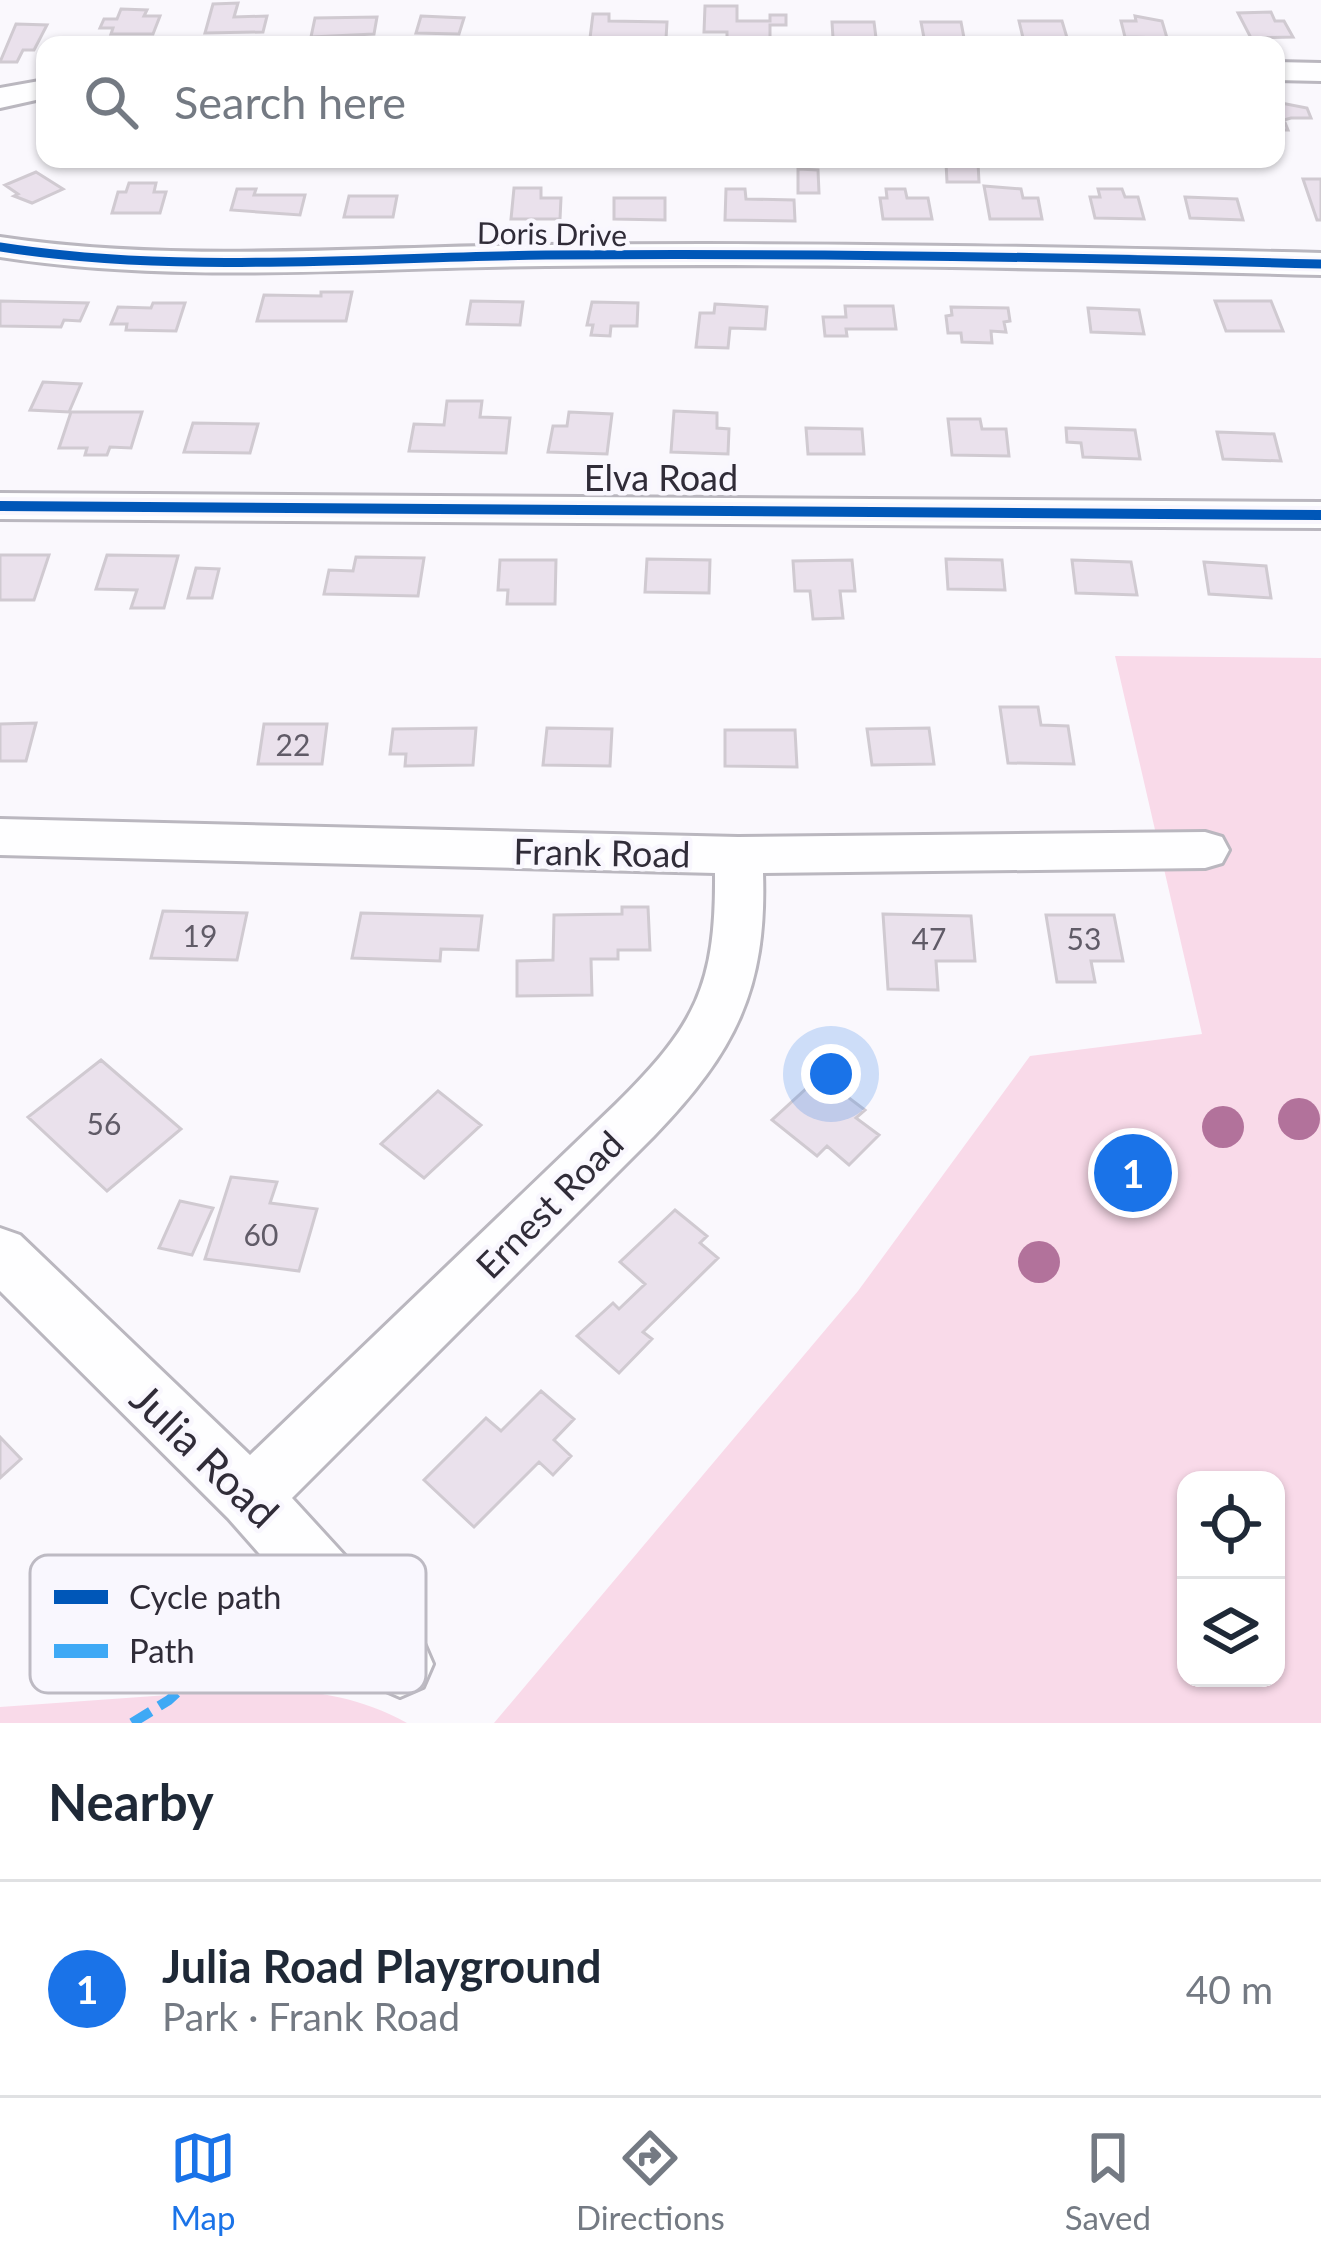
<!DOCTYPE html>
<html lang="en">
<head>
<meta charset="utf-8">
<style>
  :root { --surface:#fff; --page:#f2f2f3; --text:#1f2937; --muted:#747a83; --line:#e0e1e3; --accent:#1a73e8 }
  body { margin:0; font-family:Lato,sans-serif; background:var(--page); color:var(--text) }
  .controls { position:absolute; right:36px; bottom:36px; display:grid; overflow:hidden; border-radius:24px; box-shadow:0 3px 9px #0004 }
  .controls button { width:108px; height:108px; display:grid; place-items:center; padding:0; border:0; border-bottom:3px solid var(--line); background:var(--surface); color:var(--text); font:60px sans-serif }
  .you { position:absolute; left:831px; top:1074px; width:42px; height:42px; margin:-30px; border:9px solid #fff; border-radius:50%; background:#1a73e8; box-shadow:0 0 0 18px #1a73e833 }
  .badge { display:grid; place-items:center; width:78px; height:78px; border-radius:50%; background:var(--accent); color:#fff; font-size:39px; font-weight:700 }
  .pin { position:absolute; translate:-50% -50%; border:6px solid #fff; box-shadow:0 3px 12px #0006 }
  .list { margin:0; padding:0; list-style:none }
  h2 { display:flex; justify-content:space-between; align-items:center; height:156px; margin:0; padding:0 48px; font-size:51px }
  h2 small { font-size:39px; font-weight:400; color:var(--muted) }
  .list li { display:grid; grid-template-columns:78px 1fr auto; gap:36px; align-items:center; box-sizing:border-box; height:216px; padding:0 48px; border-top:3px solid var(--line) }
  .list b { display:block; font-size:45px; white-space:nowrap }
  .list p { margin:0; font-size:39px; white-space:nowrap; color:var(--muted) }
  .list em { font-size:39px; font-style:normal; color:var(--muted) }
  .icon { flex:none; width:66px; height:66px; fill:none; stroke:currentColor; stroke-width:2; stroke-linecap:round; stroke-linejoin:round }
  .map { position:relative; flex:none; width:1321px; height:1723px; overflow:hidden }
  .search { position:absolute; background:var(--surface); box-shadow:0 3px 9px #0004; left:36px; right:36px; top:36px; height:132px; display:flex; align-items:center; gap:30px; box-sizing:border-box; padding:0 42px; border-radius:24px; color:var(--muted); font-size:45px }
  .sheet { height:372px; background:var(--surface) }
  nav { display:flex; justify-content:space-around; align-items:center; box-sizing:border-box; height:168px; border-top:3px solid var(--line); background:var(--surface); font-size:33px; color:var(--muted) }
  nav a { display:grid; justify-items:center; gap:6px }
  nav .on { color:var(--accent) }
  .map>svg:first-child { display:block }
  .green { fill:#f9dae9; fill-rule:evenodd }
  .building { fill:#eae1ec; stroke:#d0cad1; stroke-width:3 }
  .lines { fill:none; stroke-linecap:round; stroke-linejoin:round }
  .street-casing { stroke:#bab7bf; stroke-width:6 }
  .street { fill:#fefeff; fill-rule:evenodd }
  .quiet { stroke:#3fa9f5; stroke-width:10; stroke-dasharray:22 10; stroke-linecap:butt }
  .cycleway-far1-casing { stroke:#f9f7fe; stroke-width:15 }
  .cycleway-casing { stroke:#f9f7fe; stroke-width:18 }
  .cycleway-far1 { stroke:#0057b8; stroke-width:9 }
  .cycleway { stroke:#0057b8; stroke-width:10 }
  .tree { fill:#b2729b }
  .labels { text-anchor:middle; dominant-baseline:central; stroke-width:9; stroke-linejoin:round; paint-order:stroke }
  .far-street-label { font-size:30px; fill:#302c38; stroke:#f9f7fe }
  .number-label { font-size:30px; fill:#605b67 }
  .street-label { font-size:36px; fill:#302c38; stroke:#f9f7fe }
  .near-street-label { font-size:42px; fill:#302c38; stroke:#f9f7fe }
  .key { fill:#f9f7fe; stroke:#bdbac3; stroke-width:3 }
  .key-label { font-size:33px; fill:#302c38 }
</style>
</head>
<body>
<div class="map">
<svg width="1321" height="1723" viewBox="0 0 1321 1723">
  <rect width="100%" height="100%" fill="#faf8fd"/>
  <path class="green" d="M 1115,656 L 1321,658 L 1321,1723 L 494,1723 L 858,1291 L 1030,1056 L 1202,1034 ZM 1186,1480 L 1276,1480 L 1276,1678 L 1186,1678 Z
    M 266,1688 C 316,1691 363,1698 407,1723 L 0,1723 L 0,1707 Z"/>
  <path class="building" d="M 238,3 L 234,17 L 267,16 L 263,32 L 205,33 L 213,4 Z
    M 705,6 L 737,6 L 737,21 L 770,21 L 770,15 L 786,15 L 786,25 L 770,25 L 770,39 L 727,38 L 727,32 L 704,32 Z
    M 121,9 L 147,10 L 144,16 L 160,16 L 153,34 L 111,34 L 113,28 L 100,28 L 104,19 L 117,19 Z
    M 1271,12 L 1275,21 L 1284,21 L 1293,37 L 1251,38 L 1238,13 Z
    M 593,14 L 609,14 L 609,21 L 667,22 L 666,39 L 590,38 Z
    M 421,16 L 464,18 L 459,34 L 416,33 Z
    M 1135,16 L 1162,21 L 1167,38 L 1125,37 L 1121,21 L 1136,21 Z
    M 377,17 L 374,34 L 311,37 L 315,18 Z
    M 1019,21 L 1062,21 L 1068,41 L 1024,42 Z
    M 832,22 L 874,22 L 876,38 L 833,38 Z
    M 921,22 L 961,22 L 964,38 L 924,38 Z
    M 16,24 L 47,25 L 34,50 L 23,50 L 17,62 L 0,62 Z
    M 1276,102 L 1307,108 L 1311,118 L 1291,118 L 1284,120 L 1288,130 L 1276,130 Z
    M 946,163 L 978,163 L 979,182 L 947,182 Z
    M 798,169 L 818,170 L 819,193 L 798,193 Z
    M 36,172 L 63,189 L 32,203 L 14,196 L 18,194 L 5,185 Z
    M 1303,179 L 1321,179 L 1321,220 L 1317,220 Z
    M 129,183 L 156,183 L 154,192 L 166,192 L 160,213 L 112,213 L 118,192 L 126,192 Z
    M 984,186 L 1021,189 L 1023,198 L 1038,198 L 1042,219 L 990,219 Z
    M 514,188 L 541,188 L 541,198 L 561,198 L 560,219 L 511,219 Z
    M 237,189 L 256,189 L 254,195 L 305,195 L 300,215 L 231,210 Z
    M 726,189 L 745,189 L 746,199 L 794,200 L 795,221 L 725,220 Z
    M 886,189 L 905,189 L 907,198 L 928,198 L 932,219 L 883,219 L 880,198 L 887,198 Z
    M 1098,189 L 1122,189 L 1125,197 L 1138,197 L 1144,219 L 1095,218 L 1090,197 L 1100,197 Z
    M 349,196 L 397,196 L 393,217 L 344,217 Z
    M 1185,197 L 1237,199 L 1243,220 L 1190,218 Z
    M 614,198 L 665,198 L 665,220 L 614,219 Z
    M 321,292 L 352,292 L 346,321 L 257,321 L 264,295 L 321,296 Z
    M 0,301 L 88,303 L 80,321 L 64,320 L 61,327 L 0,326 Z
    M 471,301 L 523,302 L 520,325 L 467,324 Z
    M 1215,301 L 1271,301 L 1283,331 L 1226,331 Z
    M 592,302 L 638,303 L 637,326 L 611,326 L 610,336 L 591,335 L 593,325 L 587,325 Z
    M 153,303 L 185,303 L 176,331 L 126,330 L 127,324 L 111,324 L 118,307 L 151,308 Z
    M 715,304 L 767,307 L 765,329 L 730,328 L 728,348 L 696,347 L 700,313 L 714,313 Z
    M 845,306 L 893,306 L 896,329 L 846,329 L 847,336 L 825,336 L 823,317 L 846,317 Z
    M 951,307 L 1008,308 L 1010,321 L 1004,322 L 1006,332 L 991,331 L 992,343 L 962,342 L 961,333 L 948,333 L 946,316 L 952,315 Z
    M 1088,308 L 1139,310 L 1144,334 L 1091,332 Z
    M 43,382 L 81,384 L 69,412 L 30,410 Z
    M 447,401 L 482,401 L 480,417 L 510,418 L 506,453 L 409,451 L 414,424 L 444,425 Z
    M 674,411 L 717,413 L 717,428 L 729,429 L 728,454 L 671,452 Z
    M 71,412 L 142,412 L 131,448 L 110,447 L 107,455 L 85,455 L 87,448 L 59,448 Z
    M 569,412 L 612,414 L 607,454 L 548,452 L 553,426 L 567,426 Z
    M 948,419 L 980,419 L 982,429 L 1006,429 L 1009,456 L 952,455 Z
    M 193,423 L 258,424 L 250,453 L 184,452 Z
    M 806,428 L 862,429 L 864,454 L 808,454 Z
    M 1066,428 L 1135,430 L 1140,459 L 1083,457 L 1081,443 L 1067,442 Z
    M 1217,432 L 1274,434 L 1281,461 L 1223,459 Z
    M 0,555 L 49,555 L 34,600 L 0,600 Z
    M 107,555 L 178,556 L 164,608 L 131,608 L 137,590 L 96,589 Z
    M 356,557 L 424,558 L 418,596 L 324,594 L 329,570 L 353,571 Z
    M 647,559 L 710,560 L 709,593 L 645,592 Z
    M 946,559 L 1002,560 L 1005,590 L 948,589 Z
    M 500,560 L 556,560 L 555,604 L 507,604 L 508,590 L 498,590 Z
    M 852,560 L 855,591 L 840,591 L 843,618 L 813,619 L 810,591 L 795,591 L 793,561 Z
    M 1072,560 L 1131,562 L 1137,595 L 1076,593 Z
    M 1204,562 L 1266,566 L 1271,598 L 1209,594 Z
    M 196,568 L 219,569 L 212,598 L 188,598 Z
    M 1000,707 L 1038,707 L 1041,725 L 1068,726 L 1074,764 L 1008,763 Z
    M 36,723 L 26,761 L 0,761 L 0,724 Z
    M 264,724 L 327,724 L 322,764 L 258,764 Z
    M 476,728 L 473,765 L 405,766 L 406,754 L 390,754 L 393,729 Z
    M 547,728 L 612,729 L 610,766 L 543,765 Z
    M 929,728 L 934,764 L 872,765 L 867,729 Z
    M 725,730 L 795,730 L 797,767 L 725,766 Z
    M 622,907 L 648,907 L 650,950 L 618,950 L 618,959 L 591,959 L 592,995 L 517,996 L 517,961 L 553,960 L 554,915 L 622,914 Z
    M 163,911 L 247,913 L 237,960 L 151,958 Z
    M 361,913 L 482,916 L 478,950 L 441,949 L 440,961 L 352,958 Z
    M 883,914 L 971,916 L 975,961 L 936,961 L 938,990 L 888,989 Z
    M 1046,915 L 1114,915 L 1123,961 L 1091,961 L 1095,982 L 1057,982 Z
    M 101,1060 L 181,1129 L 107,1191 L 28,1117 Z
    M 820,1076 L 865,1110 L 856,1118 L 879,1135 L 849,1165 L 827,1146 L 817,1156 L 772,1120 Z
    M 438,1091 L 481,1125 L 424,1178 L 381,1144 Z
    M 231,1177 L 277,1182 L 270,1203 L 317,1209 L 299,1271 L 205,1259 Z
    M 180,1201 L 213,1208 L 192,1255 L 159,1248 Z
    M 675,1210 L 707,1236 L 700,1243 L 718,1258 L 643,1332 L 652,1339 L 619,1373 L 577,1336 L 613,1303 L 619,1309 L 645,1284 L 620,1262 Z
    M 541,1391 L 574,1419 L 554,1440 L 571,1456 L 553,1475 L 539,1462 L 474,1527 L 424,1480 L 486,1418 L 501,1431 Z
    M 0,1437 L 21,1459 L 0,1478 Z"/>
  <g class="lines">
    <g class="street-casing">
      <path id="street" d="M 1276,62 L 1321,63 L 1321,81 L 1276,80 Z
        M 45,80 L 45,98 L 0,108 L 0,88 Z
        M 0,237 C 179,264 366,246 546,245 C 804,242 1063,247 1321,253 L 1321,275 C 1063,268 804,263 546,266 C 366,267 179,285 0,257 Z
        M 0,493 L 1321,502 L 1321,528 L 0,519 Z
        M 0,819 L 738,837 L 1205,832 L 1222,837 L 1229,850 L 1222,863 L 1205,868 L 763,873 C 767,990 734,1053 654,1136 L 292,1498 L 423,1641 L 433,1664 L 423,1687 L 400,1697 L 377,1687 L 228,1518 L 0,1291 L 0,1228 L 20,1235 L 250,1455 L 616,1104 C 696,1025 716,985 715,873 L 0,855 Z"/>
    </g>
    <use href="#street" class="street"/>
    <path class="quiet" d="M 132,1723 L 169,1700 L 312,1563"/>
    <g class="cycleway-far1-casing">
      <path id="cycleway-far1" d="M 0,247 C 179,275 366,257 546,255 C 804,253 1063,257 1321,264"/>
    </g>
    <g class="cycleway-casing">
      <path id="cycleway" d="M 0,506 L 1321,515"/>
    </g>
    <use href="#cycleway-far1" class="cycleway-far1"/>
    <use href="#cycleway" class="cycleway"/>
  </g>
  <g class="tree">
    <circle cx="1299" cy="1119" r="21"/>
    <circle cx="1223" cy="1127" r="21"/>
    <circle cx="1039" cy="1262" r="21"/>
  </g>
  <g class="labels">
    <g class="far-street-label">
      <text transform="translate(552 233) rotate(1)">Doris Drive</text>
    </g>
    <g class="number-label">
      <text x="293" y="744">22</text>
      <text x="200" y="935">19</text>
      <text x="929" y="938">47</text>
      <text x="1084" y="938">53</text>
      <text x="104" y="1123">56</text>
      <text x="261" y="1234">60</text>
    </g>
    <g class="street-label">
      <text x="661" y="477">Elva Road</text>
      <text transform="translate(602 852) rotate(1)">Frank Road</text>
      <text transform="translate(549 1204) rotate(-45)">Ernest Road</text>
    </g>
    <g class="near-street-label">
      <text transform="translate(205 1455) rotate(44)">Julia Road</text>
    </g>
  </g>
  <rect x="30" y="1555" width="396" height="138" rx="18" class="key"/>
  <rect x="54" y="1590" width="54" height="14" fill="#0057b8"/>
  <rect x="54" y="1644" width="54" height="14" fill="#3fa9f5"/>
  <g class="key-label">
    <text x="129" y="1609">Cycle path</text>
    <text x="129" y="1663">Path</text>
  </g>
</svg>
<div class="controls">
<button><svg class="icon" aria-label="locate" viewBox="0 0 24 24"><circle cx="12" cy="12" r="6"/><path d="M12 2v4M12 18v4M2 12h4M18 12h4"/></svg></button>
<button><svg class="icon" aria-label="layers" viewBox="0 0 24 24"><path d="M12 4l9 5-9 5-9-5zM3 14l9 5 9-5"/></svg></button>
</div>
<div class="you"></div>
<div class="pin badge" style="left:1133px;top:1173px">1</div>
<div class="search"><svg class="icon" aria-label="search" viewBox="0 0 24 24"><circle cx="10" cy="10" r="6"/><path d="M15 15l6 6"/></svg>Search here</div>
</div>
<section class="sheet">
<h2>Nearby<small></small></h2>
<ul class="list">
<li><span class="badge">1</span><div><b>Julia Road Playground</b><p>Park · Frank Road</p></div><em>40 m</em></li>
</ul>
</section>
<nav>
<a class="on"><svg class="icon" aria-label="map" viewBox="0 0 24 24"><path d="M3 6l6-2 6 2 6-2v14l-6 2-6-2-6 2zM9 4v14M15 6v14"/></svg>Map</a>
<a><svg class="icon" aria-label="directions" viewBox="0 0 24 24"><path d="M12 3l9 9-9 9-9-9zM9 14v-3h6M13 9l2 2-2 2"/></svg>Directions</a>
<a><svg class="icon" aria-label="saved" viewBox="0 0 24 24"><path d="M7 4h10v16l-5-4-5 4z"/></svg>Saved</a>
</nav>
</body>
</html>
